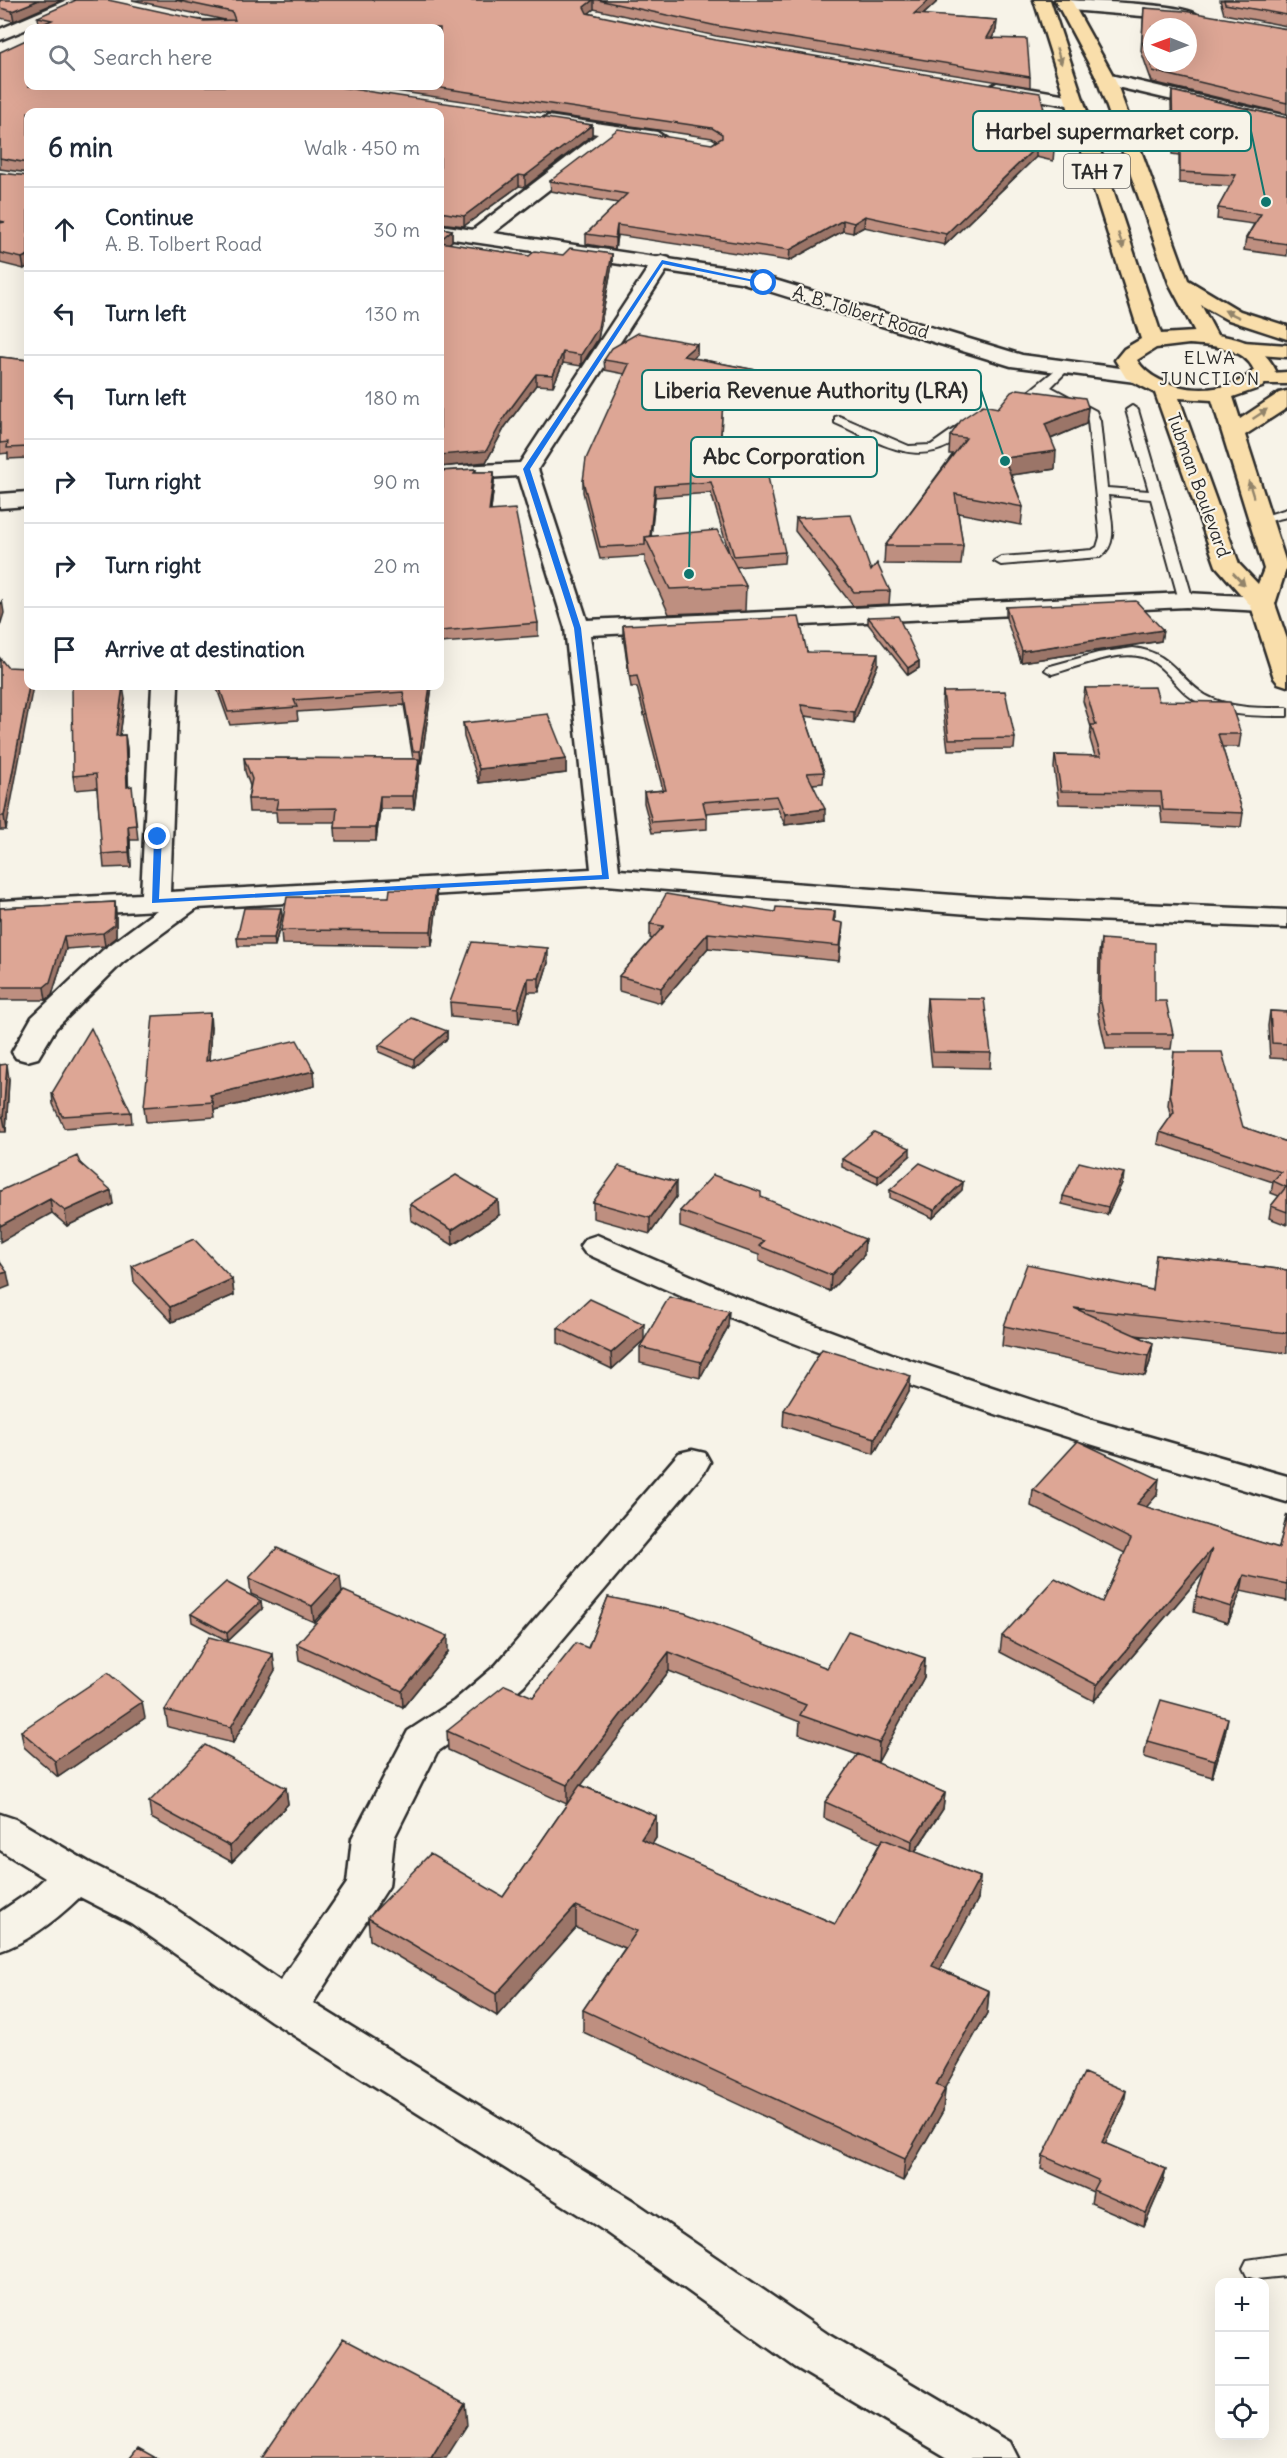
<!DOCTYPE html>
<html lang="en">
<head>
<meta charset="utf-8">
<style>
  :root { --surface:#fff; --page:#f2f2f3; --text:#1f2937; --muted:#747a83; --line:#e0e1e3 }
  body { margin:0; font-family:Delius,sans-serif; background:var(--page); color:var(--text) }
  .controls { position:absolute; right:18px; bottom:18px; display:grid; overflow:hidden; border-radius:12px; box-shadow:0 6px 24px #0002 }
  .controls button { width:54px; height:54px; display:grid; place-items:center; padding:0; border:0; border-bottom:2px solid var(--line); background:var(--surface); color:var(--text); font:30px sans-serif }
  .compass { position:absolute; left:1143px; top:18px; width:54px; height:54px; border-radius:50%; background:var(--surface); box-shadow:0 6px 24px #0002; rotate:271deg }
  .stop { position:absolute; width:18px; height:18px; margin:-14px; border:4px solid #1a73e8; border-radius:50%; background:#fff }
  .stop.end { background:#1a73e8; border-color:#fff; box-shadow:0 2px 6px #0008 }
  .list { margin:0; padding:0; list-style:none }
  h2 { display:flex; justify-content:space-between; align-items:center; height:78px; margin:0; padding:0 24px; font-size:26px }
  h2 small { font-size:20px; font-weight:400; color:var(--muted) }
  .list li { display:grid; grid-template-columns:39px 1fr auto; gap:18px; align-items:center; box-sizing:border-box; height:84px; padding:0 24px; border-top:2px solid var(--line) }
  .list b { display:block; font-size:22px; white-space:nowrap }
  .list p { margin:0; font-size:20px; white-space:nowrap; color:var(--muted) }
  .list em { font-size:20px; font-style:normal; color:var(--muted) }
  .icon { flex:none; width:33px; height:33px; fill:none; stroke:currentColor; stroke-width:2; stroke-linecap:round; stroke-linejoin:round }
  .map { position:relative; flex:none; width:1287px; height:2458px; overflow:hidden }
  .search { position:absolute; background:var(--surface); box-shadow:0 6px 24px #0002; left:24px; top:24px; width:420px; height:66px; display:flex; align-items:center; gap:15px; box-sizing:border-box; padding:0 21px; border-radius:12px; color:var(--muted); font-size:22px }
  .panel { position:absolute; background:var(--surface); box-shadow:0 6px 24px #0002; left:24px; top:108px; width:420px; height:582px; border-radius:12px }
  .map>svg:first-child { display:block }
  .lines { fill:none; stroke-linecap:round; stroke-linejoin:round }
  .service-casing { stroke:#2b2b2b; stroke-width:4 }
  .minor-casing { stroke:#2b2b2b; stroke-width:5 }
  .tertiary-casing { stroke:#2b2b2b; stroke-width:5 }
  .primary-casing { stroke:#2b2b2b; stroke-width:5 }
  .trunk-casing { stroke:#2b2b2b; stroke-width:5 }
  .service { fill:#f7f3e8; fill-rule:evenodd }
  .minor { fill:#f7f3e8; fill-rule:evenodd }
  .tertiary { fill:#f7f3e8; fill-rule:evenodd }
  .primary { fill:#f9deab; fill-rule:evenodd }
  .trunk { fill:#f9deab; fill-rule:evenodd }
  .wall { fill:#be8f80; stroke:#2b2b2b; stroke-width:1.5; fill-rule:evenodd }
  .shaded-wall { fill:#9b7468; stroke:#2b2b2b; stroke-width:1.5 }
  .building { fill:#dda695; stroke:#2b2b2b; stroke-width:1.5; fill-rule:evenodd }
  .oneway { fill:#92846b }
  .route { fill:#1a73e8 }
  .labels { text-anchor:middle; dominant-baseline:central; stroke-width:4.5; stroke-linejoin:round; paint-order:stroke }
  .far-street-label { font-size:18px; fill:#2b2b2b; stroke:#f7f3e8 }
  .far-neighbourhood-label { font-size:18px; letter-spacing:1.5px; fill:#2b2b2b; stroke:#f7f3e8 }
  .shield { fill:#f7f3e8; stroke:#686764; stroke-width:1.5 }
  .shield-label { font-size:20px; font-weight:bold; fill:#2b2b2b }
  .leader { fill:none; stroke:#0f766e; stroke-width:2 }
  .callout-dot { fill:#0f766e; stroke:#f7f3e8; stroke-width:2 }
  .callout { fill:#f7f3e8; stroke:#0f766e; stroke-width:2 }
  .callout-label { font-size:22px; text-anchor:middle; font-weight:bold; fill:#2b2b2b }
</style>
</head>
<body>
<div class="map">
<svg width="1287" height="2458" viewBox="0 0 1287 2458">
  <rect width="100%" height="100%" fill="#f7f3e8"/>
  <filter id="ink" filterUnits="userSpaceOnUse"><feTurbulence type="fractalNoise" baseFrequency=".0167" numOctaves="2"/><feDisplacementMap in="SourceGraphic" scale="12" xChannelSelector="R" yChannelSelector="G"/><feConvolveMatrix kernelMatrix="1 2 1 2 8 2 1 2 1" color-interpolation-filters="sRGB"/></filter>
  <g filter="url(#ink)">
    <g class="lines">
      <g class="service-casing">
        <path id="service" d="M 1059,367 L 1069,369 L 1051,387 L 1096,411 L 1100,421 L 1107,488 L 1149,491 L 1126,410 L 1132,406 L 1138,410 L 1193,600 L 1191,603 L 1186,604 L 1179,600 L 1151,499 L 1108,495 C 1110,516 1120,544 1100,557 L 1001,565 L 994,561 L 1001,557 L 1092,550 L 1097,547 L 1100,537 L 1088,421 L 1085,413 L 1043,392 L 1034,396 L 1028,392 Z
          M 839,416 L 909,446 L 931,445 L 965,421 L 975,424 C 928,477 886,445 835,423 L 835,417 Z
          M 1287,509 L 1287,517 L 1261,523 L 1255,519 Z
          M 1133,648 C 1171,652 1177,677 1205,695 C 1230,709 1260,708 1287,708 L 1287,716 C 1255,716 1215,717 1189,696 C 1174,684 1162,663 1143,657 C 1115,650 1079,667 1052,674 L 1045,670 L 1047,667 L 1098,653 Z
          M 1287,2254 L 1287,2276 L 1256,2279 L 1247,2276 L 1243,2268 L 1247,2260 Z"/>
      </g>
      <g class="minor-casing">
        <path id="minor" d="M 68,0 L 90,0 L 88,4 L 0,40 L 0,29 Z
          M 1065,0 C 1085,1 1188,4 1197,15 L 1189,20 L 1059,9 L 1057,5 Z
          M 1106,74 L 1287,116 L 1287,127 L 1100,83 L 1097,79 Z
          M 997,83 L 1073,96 L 1082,101 L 1073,106 L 991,92 L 988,88 Z
          M 548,116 L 657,132 L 666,138 L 657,144 L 617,137 L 484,240 L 470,240 L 467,236 L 470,232 L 598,134 L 542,125 L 539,121 Z
          M 662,256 L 669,258 L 672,262 L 538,469 L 587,620 L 1186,593 L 1263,597 L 1272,599 L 1275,604 L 1272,609 L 1263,611 L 1186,607 L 590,635 L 619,870 L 994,898 L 1287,910 L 1287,928 L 994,916 L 606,885 L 197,908 L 123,962 L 56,1028 L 38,1058 L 27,1061 L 16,1058 L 12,1052 L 32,1017 L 103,950 L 157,910 L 0,919 L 0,901 L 141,894 L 152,686 L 178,686 L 170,892 L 591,869 L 565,628 L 518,476 L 440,481 L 440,467 L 520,463 L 652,262 L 655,258 Z
          M 28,492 L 28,506 L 0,508 L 0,494 Z
          M 597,1235 L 740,1297 L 892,1354 L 1095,1421 L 1287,1476 L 1287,1502 C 1124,1455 961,1407 802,1346 C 729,1318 657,1286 585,1253 L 580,1246 L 585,1239 Z
          M 692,1450 L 705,1453 L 710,1462 L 705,1471 L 524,1685 L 482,1721 L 437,1752 L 394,1838 L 389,1886 L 313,2003 L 632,2200 L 829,2335 L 1010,2442 L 1018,2458 L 948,2458 L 795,2367 L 600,2228 L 271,2021 L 131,1923 L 80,1897 C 57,1919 30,1941 0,1951 L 0,1912 L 31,1891 L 45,1878 L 0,1850 L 0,1814 L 15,1819 L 90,1863 L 161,1899 L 280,1981 L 347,1883 L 352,1838 L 408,1731 L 454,1701 L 496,1665 L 679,1453 Z"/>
      </g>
      <g class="tertiary-casing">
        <path id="tertiary" d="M 440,225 L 742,270 L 1022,355 L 1135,370 L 1143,371 L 1146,376 L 1143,381 L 1135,382 L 1011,366 L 740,282 L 440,237 Z"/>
      </g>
      <g class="primary-casing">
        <path id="primary" d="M 1243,342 L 1287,345 L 1287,357 L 1235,353 L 1232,348 L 1235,343 Z
          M 1287,372 L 1287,384 L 1254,384 L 1251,379 L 1254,374 Z"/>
      </g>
      <g class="trunk-casing">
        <path id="trunk" d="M 1034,0 L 1050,0 L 1161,334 L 1195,332 L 1169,283 L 1097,79 L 1055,0 L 1071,0 L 1115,79 L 1188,280 L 1240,311 L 1287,326 L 1287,339 L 1226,319 L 1201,305 L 1217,335 C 1243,339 1264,346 1276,371 L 1262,387 L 1233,397 L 1240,419 L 1279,393 L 1287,391 L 1287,408 L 1245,435 L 1287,566 L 1275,604 L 1287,639 L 1287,686 L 1278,683 L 1274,678 L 1251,606 L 1216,566 L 1155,393 L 1126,378 L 1115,360 L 1124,349 L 1141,339 ZM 1189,344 C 1212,346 1243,346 1254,370 C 1228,399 1157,394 1137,360 L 1156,348 ZM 1179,398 L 1212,400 L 1264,569 L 1258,584 L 1239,564 Z"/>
      </g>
      <use href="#service" class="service"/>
      <use href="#minor" class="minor"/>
      <use href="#tertiary" class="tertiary"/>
      <use href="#primary" class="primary"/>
      <use href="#trunk" class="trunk"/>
    </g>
    <path class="wall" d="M 0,0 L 62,0 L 14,21 L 0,18 Z
      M 132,0 L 939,0 L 923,15 L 997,20 L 996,30 L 992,38 L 1030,77 L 1030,87 L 716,36 L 594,9 L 589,13 L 1054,150 L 1053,161 L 1036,157 L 945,245 L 864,227 L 853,233 L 843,231 L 789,261 L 617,235 L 615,249 L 586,244 L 586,234 L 618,203 L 551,191 L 550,181 L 712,144 L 717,141 L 712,138 L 362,86 L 440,86 L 440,28 L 36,28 L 36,27 L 39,26 L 38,17 L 225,20 Z
      M 1220,0 L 1287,0 L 1287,26 L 1224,14 Z
      M 1144,8 L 1287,29 L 1287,114 L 1152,82 L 1141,51 Z
      M 0,52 L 592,125 L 592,135 L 525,187 L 519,186 L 464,226 L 440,223 L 440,112 L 28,112 L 28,266 L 24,269 L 0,263 L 0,173 L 28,176 L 28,173 L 0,169 Z
      M 1172,91 L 1287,118 L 1287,256 L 1244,250 L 1246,238 L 1254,224 L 1217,219 L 1218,208 L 1230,186 L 1179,183 L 1179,155 L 1172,154 L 1171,102 Z
      M 440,228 L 452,230 L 452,241 L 449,244 L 529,256 L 612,254 L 612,265 L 598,339 L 581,366 L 563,363 L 553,386 L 536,385 L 505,427 L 486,462 L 440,467 Z
      M 697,344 L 697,354 L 693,358 L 756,370 L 755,381 L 722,411 L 720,462 L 785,552 L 784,563 L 736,567 L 746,586 L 745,611 L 669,614 L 645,561 L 645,556 L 600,559 L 583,492 L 583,481 L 625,374 L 605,370 L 604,360 ZM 711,493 L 730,556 L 651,536 L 655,497 Z
      M 0,357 L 28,360 L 28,458 L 8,459 L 8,453 L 0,454 Z
      M 1088,407 L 1086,424 L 1051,439 L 1055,469 L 1011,475 L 1023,507 L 1021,525 L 958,513 L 963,546 L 961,565 L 884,564 L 885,546 L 953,454 L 949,454 L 950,436 Z
      M 476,469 L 476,472 L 494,472 L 494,484 L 491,510 L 538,623 L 538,636 L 440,643 L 440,471 Z
      M 796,518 L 871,571 L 890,591 L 889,604 L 853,606 L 795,531 Z
      M 1006,607 L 1163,630 L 1161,641 L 1021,662 L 1006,618 Z
      M 868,617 L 919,661 L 919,668 L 908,675 L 868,624 Z
      M 623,625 L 807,652 L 878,664 L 854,723 L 805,716 L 824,772 L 823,783 L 813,784 L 825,820 L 785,825 L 777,807 L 706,813 L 707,818 L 707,829 L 652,833 L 644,803 L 644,792 L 663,790 L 637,687 L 631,687 L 623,636 Z
      M 0,658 L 6,830 L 0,830 Z
      M 216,686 L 432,686 L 421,764 L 419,764 L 419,772 L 414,809 L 380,809 L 376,841 L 336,841 L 335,828 L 336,822 L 277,822 L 276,812 L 249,812 L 248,799 L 250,786 L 245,771 L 244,758 L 413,759 L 404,705 L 297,712 L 298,720 L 230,725 Z
      M 1085,688 L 1159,701 L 1241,734 L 1239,747 L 1222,747 L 1243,813 L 1241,827 L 1162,823 L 1160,806 L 1059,804 L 1054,768 L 1055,755 L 1095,756 L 1090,739 L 1091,727 L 1083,701 Z
      M 943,692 L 1015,738 L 1014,749 L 948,750 L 942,703 Z
      M 125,699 L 120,735 L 125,735 L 127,749 L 128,787 L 134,801 L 138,840 L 130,840 L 131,867 L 104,868 L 97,788 L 75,790 L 73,776 Z
      M 463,723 L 566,759 L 566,773 L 479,783 L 464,737 Z
      M 436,889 L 437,903 L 432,946 L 282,944 L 281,930 L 389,897 Z
      M 115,902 L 116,915 L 116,938 L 105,946 L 66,949 L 52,995 L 46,1000 L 0,1000 L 0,908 Z
      M 281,908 L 282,916 L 275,946 L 238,946 L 237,938 Z
      M 835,911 L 835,921 L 842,937 L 839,961 L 708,948 L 661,1003 L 619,991 L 619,976 L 652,939 L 650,938 L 650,924 L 775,912 Z
      M 1101,939 L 1155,1001 L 1173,1034 L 1171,1049 L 1106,1049 L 1098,1013 L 1099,953 Z
      M 548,963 L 539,992 L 528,992 L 519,1023 L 451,1017 L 450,1002 Z
      M 927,998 L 991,1053 L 990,1068 L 932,1067 L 926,1013 Z
      M 1270,1011 L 1287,1012 L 1287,1059 L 1270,1058 L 1268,1026 Z
      M 211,1028 L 209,1060 L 314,1071 L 315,1086 L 214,1110 L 215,1117 L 146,1122 L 144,1107 Z
      M 447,1031 L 447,1039 L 414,1067 L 379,1052 L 379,1045 Z
      M 1174,1052 L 1243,1127 L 1287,1142 L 1287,1225 L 1269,1218 L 1271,1206 L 1279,1196 L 1271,1193 L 1273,1182 L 1158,1144 L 1160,1132 L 1171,1117 L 1168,1105 Z
      M 0,1065 L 9,1079 L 6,1132 L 0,1132 Z
      M 52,1093 L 131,1112 L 132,1123 L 64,1128 L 53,1104 Z
      M 910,1156 L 878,1184 L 842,1167 L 842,1159 Z
      M 80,1163 L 113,1204 L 67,1226 L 52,1213 L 1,1191 Z
      M 1123,1181 L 1107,1215 L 1062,1204 L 1063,1196 Z
      M 963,1182 L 962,1190 L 933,1218 L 890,1198 L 890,1190 Z
      M 676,1197 L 650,1234 L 593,1218 L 593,1202 Z
      M 410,1204 L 499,1215 L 453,1245 L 411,1220 Z
      M 680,1211 L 864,1255 L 830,1291 L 759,1261 L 759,1255 L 680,1227 Z
      M 1156,1255 L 1287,1270 L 1287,1353 L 1135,1335 L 1153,1343 L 1150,1362 L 1145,1376 L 1002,1346 L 1004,1326 L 1152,1290 Z
      M 132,1266 L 232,1279 L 234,1295 L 172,1322 L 134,1282 Z
      M 728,1327 L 700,1378 L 640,1363 L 640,1347 Z
      M 558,1328 L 644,1340 L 612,1369 L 558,1343 Z
      M 909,1392 L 874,1454 L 783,1426 L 784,1410 Z
      M 1033,1490 L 1157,1495 L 1146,1507 L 1279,1548 L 1287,1514 L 1287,1601 L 1241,1591 L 1228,1623 L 1194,1612 L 1196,1596 L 1205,1571 L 1094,1701 L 1000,1652 L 1002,1636 L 1102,1602 L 1125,1553 L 1031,1506 Z
      M 249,1578 L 342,1592 L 314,1622 L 251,1594 Z
      M 608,1597 L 827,1668 L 925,1658 L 924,1677 L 878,1762 L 865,1758 L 945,1793 L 943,1809 L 915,1852 L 980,1877 L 978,1899 L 940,1969 L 989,1991 L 987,2013 L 944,2089 L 945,2089 L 943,2111 L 903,2181 L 583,2032 L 583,2010 L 625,1948 L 576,1928 L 497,2016 L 370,1940 L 368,1918 L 503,1897 L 567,1804 L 448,1750 L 447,1731 L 533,1697 L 588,1648 ZM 669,1671 L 800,1722 L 799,1734 L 858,1755 L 825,1802 L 824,1818 L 880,1843 L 835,1924 L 652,1844 L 656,1838 L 656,1816 L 581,1785 Z
      M 262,1609 L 228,1641 L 192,1622 L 191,1614 Z
      M 297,1644 L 448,1652 L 403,1707 L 299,1660 Z
      M 275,1670 L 233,1743 L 168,1727 L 165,1710 Z
      M 145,1718 L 58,1777 L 24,1747 L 21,1731 Z
      M 1225,1734 L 1212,1777 L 1144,1757 L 1147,1741 Z
      M 286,1788 L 288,1804 L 232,1862 L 151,1818 L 149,1802 Z
      M 1124,2104 L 1105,2144 L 1166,2169 L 1163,2182 L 1144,2226 L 1091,2203 L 1093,2192 L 1041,2169 L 1043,2156 Z"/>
    <path class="shaded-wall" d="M 39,0 L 62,0 L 14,21 L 12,11 Z
      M 593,0 L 594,0 L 594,9 L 584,17 L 584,7 Z
      M 929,0 L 939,0 L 914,23 L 914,14 Z
      M 997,20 L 996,30 L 987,48 L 987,38 Z
      M 592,125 L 592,135 L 525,187 L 525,176 Z
      M 1036,147 L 1036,157 L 945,245 L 946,234 Z
      M 519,175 L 519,186 L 464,226 L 464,216 Z
      M 865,216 L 864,227 L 853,233 L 854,223 Z
      M 843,220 L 843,231 L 789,261 L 790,250 Z
      M 617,225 L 617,235 L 615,249 L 615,238 Z
      M 452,230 L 452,241 L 440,251 L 440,240 Z
      M 612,254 L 612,265 L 598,339 L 581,366 L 581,355 Z
      M 28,255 L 28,266 L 24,269 L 22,258 Z
      M 697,344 L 697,354 L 683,367 L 683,356 Z
      M 563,352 L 563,363 L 553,386 L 553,375 Z
      M 756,370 L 755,381 L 722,411 L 723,401 Z
      M 536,374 L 536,385 L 505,427 L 486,462 L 440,467 L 440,455 L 505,416 Z
      M 1088,407 L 1086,424 L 1043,442 L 1045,424 Z
      M 1056,451 L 1055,469 L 1003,476 L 1004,458 Z
      M 494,472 L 494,484 L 489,523 L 489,511 Z
      M 655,486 L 655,497 L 650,547 L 649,545 Z
      M 2,600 L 4,613 L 0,626 L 0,606 Z
      M 1163,630 L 1161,641 L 1021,662 L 1022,651 Z
      M 878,653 L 878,664 L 854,723 L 854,712 Z
      M 919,661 L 919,668 L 908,675 L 908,668 Z
      M 29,686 L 33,686 L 6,830 L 4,816 Z
      M 123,686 L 125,699 L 118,750 L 116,736 Z
      M 430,686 L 432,686 L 421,764 L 420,751 Z
      M 125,735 L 127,749 L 129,801 L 127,787 Z
      M 419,759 L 419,772 L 414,809 L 413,796 Z
      M 566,759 L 566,773 L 479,783 L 479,769 Z
      M 380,796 L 380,809 L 376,841 L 376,828 Z
      M 825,809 L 825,820 L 785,825 L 785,814 Z
      M 128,826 L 130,840 L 131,867 L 129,852 Z
      M 436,889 L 437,903 L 432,946 L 431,931 Z
      M 115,902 L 116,915 L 116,938 L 105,946 L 103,933 Z
      M 281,908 L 282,916 L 275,946 L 274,938 Z
      M 843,923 L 842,937 L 839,961 L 840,946 Z
      M 708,933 L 708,948 L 661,1003 L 661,988 Z
      M 64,936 L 66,949 L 52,995 L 46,1000 L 44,987 Z
      M 548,948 L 548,963 L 539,992 L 539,978 Z
      M 528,978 L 528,992 L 519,1023 L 518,1008 Z
      M 210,1013 L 211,1028 L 208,1076 L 206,1061 Z
      M 447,1031 L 447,1039 L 414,1067 L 414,1059 Z
      M 7,1064 L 9,1079 L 6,1132 L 3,1117 Z
      M 314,1071 L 315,1086 L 214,1110 L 213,1102 L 210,1095 Z
      M 910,1148 L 910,1156 L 878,1184 L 878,1176 Z
      M 1124,1173 L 1123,1181 L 1107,1215 L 1108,1207 Z
      M 676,1182 L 676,1197 L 650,1234 L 650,1218 Z
      M 963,1182 L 962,1190 L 933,1218 L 934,1210 Z
      M 111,1190 L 113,1204 L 67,1226 L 65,1211 Z
      M 50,1199 L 52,1213 L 0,1242 L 0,1226 Z
      M 498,1200 L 499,1215 L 453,1245 L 452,1230 Z
      M 865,1239 L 864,1255 L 830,1291 L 831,1275 Z
      M 7,1272 L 10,1286 L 0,1290 L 0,1274 Z
      M 232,1279 L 234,1295 L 172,1322 L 170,1307 Z
      M 729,1311 L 728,1327 L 700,1378 L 701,1362 Z
      M 644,1324 L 644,1340 L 612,1369 L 611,1353 Z
      M 1153,1343 L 1150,1362 L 1145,1376 L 1148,1356 Z
      M 911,1376 L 909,1392 L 874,1454 L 875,1438 Z
      M 1159,1479 L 1157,1495 L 1135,1520 L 1137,1504 Z
      M 1212,1549 L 1210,1565 L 1094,1701 L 1097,1685 Z
      M 1244,1575 L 1241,1591 L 1228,1623 L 1231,1607 Z
      M 340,1576 L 342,1592 L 314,1622 L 312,1606 Z
      M 261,1601 L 262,1609 L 228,1641 L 227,1633 Z
      M 448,1636 L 448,1652 L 403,1707 L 402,1691 Z
      M 669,1652 L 669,1671 L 567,1804 L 567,1785 Z
      M 273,1654 L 275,1670 L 233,1743 L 231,1727 Z
      M 925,1658 L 924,1677 L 878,1762 L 879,1743 Z
      M 142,1702 L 145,1718 L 58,1777 L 55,1761 Z
      M 1228,1718 L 1225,1734 L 1212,1777 L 1215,1760 Z
      M 286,1788 L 288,1804 L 232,1862 L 230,1846 Z
      M 945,1793 L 943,1809 L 911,1857 L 912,1841 Z
      M 656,1816 L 656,1838 L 641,1861 L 641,1839 Z
      M 980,1877 L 978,1899 L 930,1988 L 932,1966 Z
      M 576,1906 L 576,1928 L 497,2016 L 496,1994 Z
      M 989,1991 L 987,2013 L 934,2107 L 936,2085 Z
      M 945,2089 L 943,2111 L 903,2181 L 905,2159 Z
      M 1126,2091 L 1124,2104 L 1100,2155 L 1102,2142 Z
      M 1166,2169 L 1163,2182 L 1144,2226 L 1146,2213 Z
      M 465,2403 L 467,2425 L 446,2458 L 431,2458 Z"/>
    <path class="building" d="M 0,0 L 39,0 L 12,11 L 0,8 Z
      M 76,0 L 108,0 L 204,21 L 235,20 L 232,12 L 175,0 L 593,0 L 584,7 L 587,13 L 716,40 L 1040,93 L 1054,150 L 1036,147 L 946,234 L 865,216 L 854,223 L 843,220 L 790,250 L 617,225 L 615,238 L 586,234 L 627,194 L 550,181 L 618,129 L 712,144 L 722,138 L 722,134 L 712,128 L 428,86 L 440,86 L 440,28 L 41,28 L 36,27 L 52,20 L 38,17 Z
      M 598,0 L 929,0 L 914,14 L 997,20 L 987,38 L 1027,39 L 1030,77 L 717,26 Z
      M 1224,0 L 1287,0 L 1287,15 L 1225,4 Z
      M 1144,8 L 1184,11 L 1287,29 L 1287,103 L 1153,71 L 1142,41 ZM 1152,27 L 1188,27 L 1188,63 L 1152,63 Z
      M 28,39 L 28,86 L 332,86 L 592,125 L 525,176 L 519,175 L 464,216 L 440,212 L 440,112 L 28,112 L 28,163 L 0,158 L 0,52 Z
      M 1172,91 L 1287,118 L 1287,244 L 1246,238 L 1261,214 L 1218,208 L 1236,175 L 1180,172 L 1180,144 L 1173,143 Z
      M 28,170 L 28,255 L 22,258 L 0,253 L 0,223 L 5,222 L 0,221 L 0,173 L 28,176 Z
      M 440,228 L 452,230 L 440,240 Z
      M 440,242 L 529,256 L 535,251 L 563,255 L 570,248 L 612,254 L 598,328 L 581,355 L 563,352 L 553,375 L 536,374 L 505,416 L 486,451 L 440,455 Z
      M 638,333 L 697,344 L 683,356 L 756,370 L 723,401 L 719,462 L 761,460 L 768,477 L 785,552 L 734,556 L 711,482 L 655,486 L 650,536 L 645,537 L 645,545 L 600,547 L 583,481 L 586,459 L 629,364 L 604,360 L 612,348 Z
      M 0,357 L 28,360 L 28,447 L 7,448 L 8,442 L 0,443 Z
      M 1018,389 L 1085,398 L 1088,407 L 1045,424 L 1056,451 L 1004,458 L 1023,507 L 955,494 L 963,546 L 885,546 L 966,438 L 950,436 L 962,419 L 983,405 L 998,408 L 1011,392 Z
      M 476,469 L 474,472 L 494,472 L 489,511 L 515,509 L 538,623 L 440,631 L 440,471 Z
      M 851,515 L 871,571 L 877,563 L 890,591 L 854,592 L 796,518 Z
      M 717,530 L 746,586 L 670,589 L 645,537 Z
      M 1136,601 L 1163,630 L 1022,651 L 1006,607 Z
      M 898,616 L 919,661 L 908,668 L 868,617 Z
      M 799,617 L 807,652 L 878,653 L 854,712 L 801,705 L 824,772 L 807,773 L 825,809 L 785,814 L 777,796 L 703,802 L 707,818 L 652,822 L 644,792 L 666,790 L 637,676 L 630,677 L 623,625 Z
      M 0,658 L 7,667 L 28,668 L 29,686 L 4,816 L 0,816 Z
      M 72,686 L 123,686 L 116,736 L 125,735 L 127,787 L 132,786 L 136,825 L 128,826 L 129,852 L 102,854 L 96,774 L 73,776 Z
      M 219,686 L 430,686 L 420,751 L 413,751 L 403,692 L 294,700 L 297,707 L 228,712 Z
      M 1155,687 L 1159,701 L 1230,702 L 1241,734 L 1218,734 L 1243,813 L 1163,810 L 1161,792 L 1061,791 L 1055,755 L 1101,756 L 1091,725 L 1096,725 L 1085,688 Z
      M 1005,691 L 1015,738 L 949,739 L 943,692 Z
      M 548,714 L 566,759 L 479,769 L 463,723 Z
      M 244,758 L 419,759 L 413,796 L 380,796 L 376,828 L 335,828 L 337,808 L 276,809 L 278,799 L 248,799 L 252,779 Z
      M 390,889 L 436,889 L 431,931 L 281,930 L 287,897 L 389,897 Z
      M 666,894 L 775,912 L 776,907 L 835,911 L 833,921 L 843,923 L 840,946 L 708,933 L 661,988 L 619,976 L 664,926 L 650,924 Z
      M 115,902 L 114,925 L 103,933 L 64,936 L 50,982 L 44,987 L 0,987 L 0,908 Z
      M 244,908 L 281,908 L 274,938 L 237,938 Z
      M 1101,939 L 1155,943 L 1155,1001 L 1166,1001 L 1173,1034 L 1108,1034 L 1100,998 Z
      M 472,942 L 548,948 L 539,978 L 528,978 L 518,1008 L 450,1002 Z
      M 927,998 L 984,999 L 991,1053 L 933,1052 Z
      M 1270,1011 L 1287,1012 L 1287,1044 L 1272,1043 Z
      M 210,1013 L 206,1061 L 297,1040 L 314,1071 L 210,1095 L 213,1102 L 144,1107 L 153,1016 Z
      M 412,1018 L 447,1031 L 414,1059 L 379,1045 Z
      M 91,1028 L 131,1112 L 62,1116 L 52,1093 Z
      M 1174,1052 L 1222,1052 L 1243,1127 L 1287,1142 L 1287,1212 L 1271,1206 L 1286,1187 L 1273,1181 L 1281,1172 L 1160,1132 L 1174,1112 L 1170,1093 Z
      M 7,1064 L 3,1117 L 0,1117 L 0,1065 Z
      M 874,1132 L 910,1148 L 878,1176 L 842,1159 Z
      M 77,1156 L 80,1163 L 111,1190 L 65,1211 L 50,1199 L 0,1226 L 0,1191 Z
      M 1079,1162 L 1124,1173 L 1108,1207 L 1063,1196 Z
      M 920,1163 L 963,1182 L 934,1210 L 890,1190 Z
      M 619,1166 L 676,1182 L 650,1218 L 593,1202 Z
      M 456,1175 L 498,1200 L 452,1230 L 410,1204 Z
      M 713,1175 L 761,1192 L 761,1197 L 865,1239 L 831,1275 L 759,1246 L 764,1241 L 680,1211 Z
      M 194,1239 L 232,1279 L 170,1307 L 132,1266 Z
      M 1156,1255 L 1287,1270 L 1287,1333 L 1074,1308 L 1153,1343 L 1148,1356 L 1004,1326 L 1027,1264 L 1152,1290 Z
      M 0,1262 L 7,1272 L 0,1274 Z
      M 669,1297 L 729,1311 L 701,1362 L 640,1347 Z
      M 590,1299 L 644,1324 L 611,1353 L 558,1328 Z
      M 822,1349 L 911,1376 L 875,1438 L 784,1410 Z
      M 1078,1441 L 1159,1479 L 1137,1504 L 1279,1548 L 1287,1514 L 1287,1584 L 1244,1575 L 1231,1607 L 1196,1596 L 1212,1549 L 1097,1685 L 1002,1636 L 1055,1578 L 1102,1602 L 1131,1539 L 1033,1490 Z
      M 277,1548 L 340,1576 L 312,1606 L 249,1578 Z
      M 226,1582 L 261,1601 L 227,1633 L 191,1614 Z
      M 344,1591 L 448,1636 L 402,1691 L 297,1644 Z
      M 608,1597 L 685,1613 L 827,1668 L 848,1631 L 925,1658 L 879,1743 L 800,1715 L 806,1705 L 669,1652 L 567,1785 L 447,1731 L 505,1685 L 533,1697 L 576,1643 L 588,1648 Z
      M 209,1637 L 273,1654 L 231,1727 L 165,1710 Z
      M 108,1673 L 142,1702 L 55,1761 L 21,1731 Z
      M 1161,1700 L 1228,1718 L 1215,1760 L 1147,1741 Z
      M 205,1745 L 286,1788 L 230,1846 L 149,1802 Z
      M 858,1754 L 945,1793 L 912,1841 L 825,1802 Z
      M 580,1785 L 656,1816 L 641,1839 L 835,1924 L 883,1839 L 980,1877 L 932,1966 L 989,1991 L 936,2085 L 945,2089 L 905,2159 L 583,2010 L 637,1931 L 576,1906 L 496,1994 L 368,1918 L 430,1854 L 503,1897 Z
      M 1084,2073 L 1126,2091 L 1102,2142 L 1166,2169 L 1146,2213 L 1093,2190 L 1098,2180 L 1043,2156 Z
      M 343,2339 L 465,2403 L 431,2458 L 262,2458 Z
      M 138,2448 L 156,2458 L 130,2458 Z"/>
    <defs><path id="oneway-solid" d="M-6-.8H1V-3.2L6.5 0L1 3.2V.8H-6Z" transform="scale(1.5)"/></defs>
    <g class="oneway">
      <use href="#oneway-solid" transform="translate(1059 56) rotate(73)"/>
      <use href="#oneway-solid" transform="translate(1121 241) rotate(71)"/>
      <use href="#oneway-solid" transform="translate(1232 314) rotate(-154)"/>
      <use href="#oneway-solid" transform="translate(1260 414) rotate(-34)"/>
      <use href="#oneway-solid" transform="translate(1251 489) rotate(-107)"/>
      <use href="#oneway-solid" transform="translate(1239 579) rotate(46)"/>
    </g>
  </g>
  <path class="route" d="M 662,260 L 767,283 L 764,284 L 663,264 L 530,469 L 581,628 L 609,879 L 152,903 L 154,837 L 158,834 L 162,837 L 159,899 L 602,875 L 574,628 L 523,469 Z"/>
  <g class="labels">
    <g class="far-street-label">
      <text transform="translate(861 312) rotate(17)">A. B. Tolbert Road</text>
      <text transform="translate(1199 485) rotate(70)">Tubman Boulevard</text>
    </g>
    <g class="far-neighbourhood-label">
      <text x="1210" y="357">ELWA<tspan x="1210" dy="21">JUNCTION</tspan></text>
    </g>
    <rect class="shield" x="1064" y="154" width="66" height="34" rx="4.5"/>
    <g class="shield-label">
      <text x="1097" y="171">TAH 7</text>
    </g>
  </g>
  <path class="leader" d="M1266 202L1251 131M1005 461L981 390M689 574L691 457"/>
  <g class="callout-dot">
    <circle cx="1266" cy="202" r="6"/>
    <circle cx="1005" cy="461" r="6"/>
    <circle cx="689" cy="574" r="6"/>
  </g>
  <g class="callout">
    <rect x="973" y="111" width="278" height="40" rx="6"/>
    <rect x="642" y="370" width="339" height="40" rx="6"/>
    <rect x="691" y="437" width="186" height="40" rx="6"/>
  </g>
  <g class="callout-label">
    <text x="1112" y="139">Harbel supermarket corp.</text>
    <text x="811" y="398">Liberia Revenue Authority (LRA)</text>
    <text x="784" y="464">Abc Corporation</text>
  </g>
</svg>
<div class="controls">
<button>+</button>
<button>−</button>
<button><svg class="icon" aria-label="locate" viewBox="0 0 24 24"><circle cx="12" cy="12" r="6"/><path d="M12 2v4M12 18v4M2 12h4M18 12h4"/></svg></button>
</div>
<svg class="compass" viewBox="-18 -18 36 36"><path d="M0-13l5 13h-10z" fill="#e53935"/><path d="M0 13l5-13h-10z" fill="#747a83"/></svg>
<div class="stop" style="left:764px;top:283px"></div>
<div class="stop end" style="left:158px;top:837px"></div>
<div class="search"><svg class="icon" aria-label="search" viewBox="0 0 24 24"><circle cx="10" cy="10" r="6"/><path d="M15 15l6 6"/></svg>Search here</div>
<section class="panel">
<h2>6 min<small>Walk · 450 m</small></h2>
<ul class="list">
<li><svg class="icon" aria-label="ahead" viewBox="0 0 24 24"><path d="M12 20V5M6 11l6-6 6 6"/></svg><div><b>Continue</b><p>A. B. Tolbert Road</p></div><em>30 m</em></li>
<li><svg class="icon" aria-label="left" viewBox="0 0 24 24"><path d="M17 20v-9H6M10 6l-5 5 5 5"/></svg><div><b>Turn left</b></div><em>130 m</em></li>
<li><svg class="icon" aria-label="left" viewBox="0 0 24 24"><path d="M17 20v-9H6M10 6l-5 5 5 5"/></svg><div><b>Turn left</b></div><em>180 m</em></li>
<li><svg class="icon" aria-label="right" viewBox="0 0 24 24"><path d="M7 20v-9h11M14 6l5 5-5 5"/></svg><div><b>Turn right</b></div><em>90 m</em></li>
<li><svg class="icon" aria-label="right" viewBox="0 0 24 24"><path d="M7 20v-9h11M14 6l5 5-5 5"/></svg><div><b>Turn right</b></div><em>20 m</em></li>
<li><svg class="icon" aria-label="arrive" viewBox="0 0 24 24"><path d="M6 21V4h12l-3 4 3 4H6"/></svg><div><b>Arrive at destination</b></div></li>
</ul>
</section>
</div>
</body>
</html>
